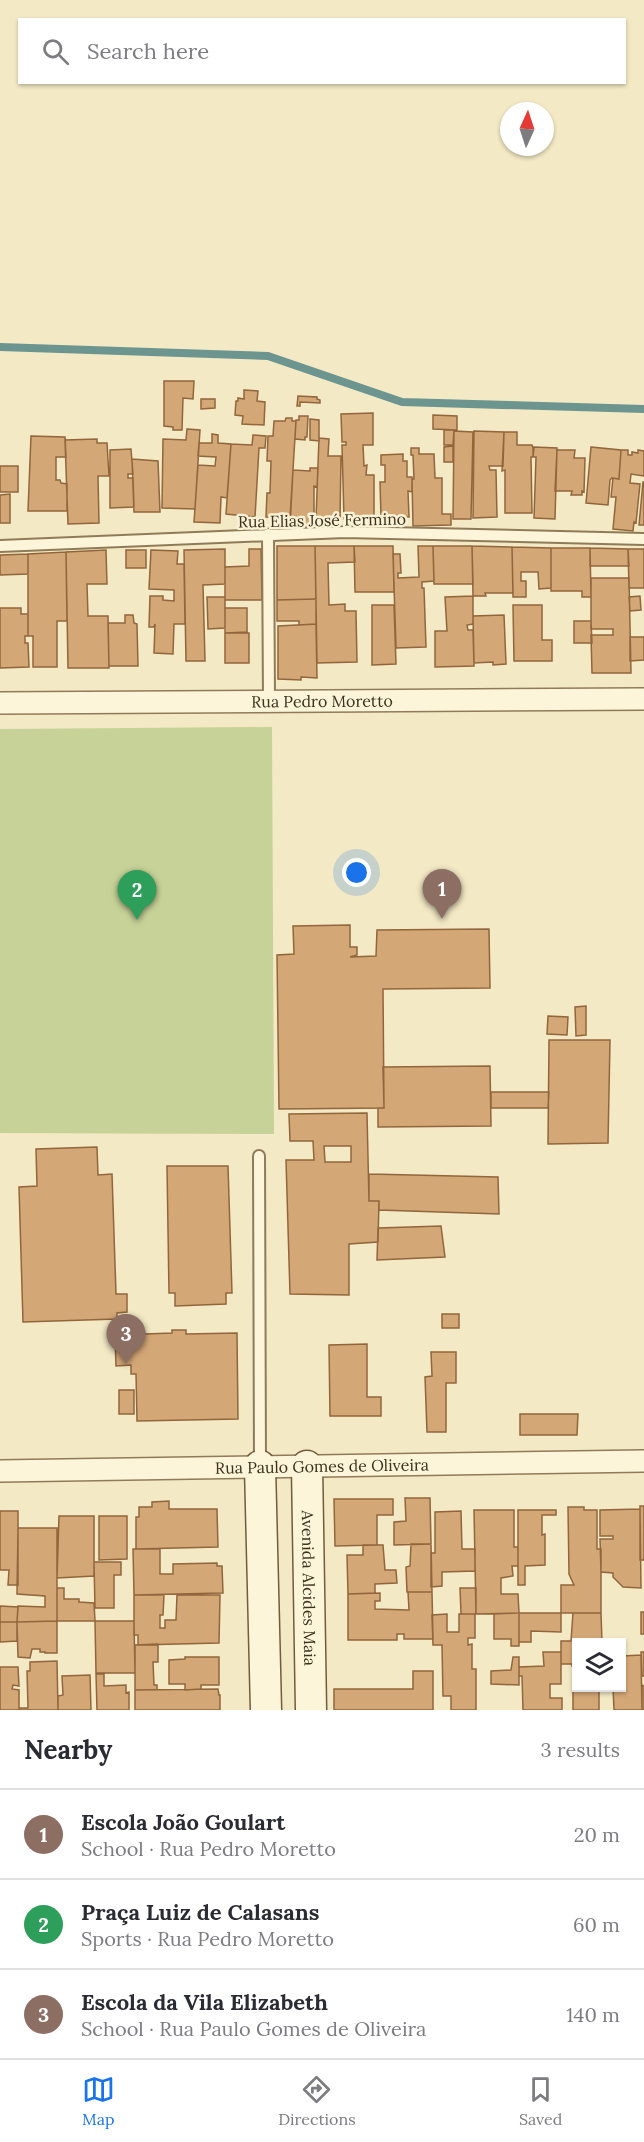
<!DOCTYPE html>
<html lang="en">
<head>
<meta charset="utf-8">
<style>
  :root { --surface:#fff; --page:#f7f7f7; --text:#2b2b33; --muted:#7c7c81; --line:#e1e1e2; --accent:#1a73e8 }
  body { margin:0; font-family:Lora,serif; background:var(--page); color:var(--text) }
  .controls { position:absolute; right:18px; bottom:18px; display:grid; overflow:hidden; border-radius:0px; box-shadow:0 2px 4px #0004 }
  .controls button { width:54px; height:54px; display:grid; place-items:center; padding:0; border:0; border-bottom:2px solid var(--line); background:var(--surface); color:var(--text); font:30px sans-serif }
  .compass { position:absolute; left:500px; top:102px; width:54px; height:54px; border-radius:50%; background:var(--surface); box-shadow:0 2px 4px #0004; rotate:3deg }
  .you { position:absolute; left:357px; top:873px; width:21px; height:21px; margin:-15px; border:4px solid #fff; border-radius:50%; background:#1a73e8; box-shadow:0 0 0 9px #1a73e833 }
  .badge { display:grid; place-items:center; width:39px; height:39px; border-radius:50%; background:var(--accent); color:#fff; font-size:20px; font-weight:700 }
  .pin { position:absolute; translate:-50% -50px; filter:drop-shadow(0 2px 3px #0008) }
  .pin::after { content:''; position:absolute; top:32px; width:21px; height:18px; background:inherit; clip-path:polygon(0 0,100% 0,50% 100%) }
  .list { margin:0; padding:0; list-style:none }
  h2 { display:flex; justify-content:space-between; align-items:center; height:78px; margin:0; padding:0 24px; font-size:26px }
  h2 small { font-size:20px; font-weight:400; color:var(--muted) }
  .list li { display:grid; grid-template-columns:39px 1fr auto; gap:18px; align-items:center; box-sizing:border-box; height:90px; padding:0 24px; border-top:2px solid var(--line) }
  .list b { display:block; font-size:22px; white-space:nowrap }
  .list p { margin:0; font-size:20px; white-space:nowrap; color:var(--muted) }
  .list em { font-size:20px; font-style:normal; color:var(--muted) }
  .icon { flex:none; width:33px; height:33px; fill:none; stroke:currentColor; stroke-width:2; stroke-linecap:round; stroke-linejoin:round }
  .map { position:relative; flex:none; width:644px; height:1710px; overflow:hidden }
  .search { position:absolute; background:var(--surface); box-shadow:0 2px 4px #0004; left:18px; right:18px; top:18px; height:66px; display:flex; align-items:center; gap:15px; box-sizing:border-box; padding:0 21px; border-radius:0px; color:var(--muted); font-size:22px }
  .sheet { height:348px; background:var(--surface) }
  nav { display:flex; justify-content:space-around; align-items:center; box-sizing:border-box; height:84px; border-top:2px solid var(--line); background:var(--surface); font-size:16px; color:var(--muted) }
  nav a { display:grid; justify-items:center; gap:3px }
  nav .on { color:var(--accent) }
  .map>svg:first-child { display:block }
  .green { fill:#c6d297 }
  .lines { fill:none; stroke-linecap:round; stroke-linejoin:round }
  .stream { stroke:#6c958f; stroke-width:8 }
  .building { fill:#d4a777; stroke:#91663c; stroke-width:1.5; fill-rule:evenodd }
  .lane-casing { stroke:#907b58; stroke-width:14 }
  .street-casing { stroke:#907b58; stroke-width:24 }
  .secondary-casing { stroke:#725c3b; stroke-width:33 }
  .lane { stroke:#fcf5d9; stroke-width:10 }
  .street { stroke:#fcf5d9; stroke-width:21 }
  .secondary { stroke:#fcf5d9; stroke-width:30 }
  .labels { text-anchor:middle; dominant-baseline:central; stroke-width:5; stroke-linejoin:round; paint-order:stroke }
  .street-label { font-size:16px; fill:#3e311e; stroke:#f9f2d5 }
</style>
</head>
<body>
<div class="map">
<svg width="644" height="1710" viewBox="0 0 644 1710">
  <rect width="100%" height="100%" fill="#f3e9c5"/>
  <path class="green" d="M 272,727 L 274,1134 L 0,1133 L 0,729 Z"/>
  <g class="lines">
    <path class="stream" d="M 0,347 L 268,356 L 402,402 L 644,409"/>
  </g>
  <path class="building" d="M 164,381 L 194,381 L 193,399 L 183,398 L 182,430 L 173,430 L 173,427 L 164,426 Z
    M 244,390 L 258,391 L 257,401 L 265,402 L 264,425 L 242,424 L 243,416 L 235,415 L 236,401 L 238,401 L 238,398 L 244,399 Z
    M 298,396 L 317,397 L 317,399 L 320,400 L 320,403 L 300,402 L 300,406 L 297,406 Z
    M 201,399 L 215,399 L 215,408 L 201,409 Z
    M 373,413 L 373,445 L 363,445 L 364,466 L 367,465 L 366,475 L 374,475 L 374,519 L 344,519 L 342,445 L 346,445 L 346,442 L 342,442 L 341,414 Z
    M 433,415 L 457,416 L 457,430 L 433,429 Z
    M 299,416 L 308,416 L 307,437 L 305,437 L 305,440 L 295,439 L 296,420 L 299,420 Z
    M 286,418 L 292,418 L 292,421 L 296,421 L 290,518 L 266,517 L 267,493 L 270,493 L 271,461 L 267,461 L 268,436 L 273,436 L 274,421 L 285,421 Z
    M 310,419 L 319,420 L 319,441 L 310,440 Z
    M 187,429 L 200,430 L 195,509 L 162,508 L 163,439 L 186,440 Z
    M 444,430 L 454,430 L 453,445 L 444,445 Z
    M 454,431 L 473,432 L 471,519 L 453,519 Z
    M 474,431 L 504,432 L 503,466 L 489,466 L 490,470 L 496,470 L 497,517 L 473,518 Z
    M 504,432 L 517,432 L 517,445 L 532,445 L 533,448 L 533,457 L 531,457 L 532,513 L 505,513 L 505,470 L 502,471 Z
    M 212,434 L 218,435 L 218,443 L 231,444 L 227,498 L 221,497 L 220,523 L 194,522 L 198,465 L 215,466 L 216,457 L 198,456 L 199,443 L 212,443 Z
    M 253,435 L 266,436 L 265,448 L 259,448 L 255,517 L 226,514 L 231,444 L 252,445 Z
    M 31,436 L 65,437 L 66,457 L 56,457 L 56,480 L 60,480 L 61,483 L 67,484 L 67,511 L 28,511 Z
    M 319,438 L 329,439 L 328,456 L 341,456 L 340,519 L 316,519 Z
    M 97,439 L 97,443 L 107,443 L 109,476 L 98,476 L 99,523 L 68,524 L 65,440 Z
    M 453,446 L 453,462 L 444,462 L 444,447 Z
    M 534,447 L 557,448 L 555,519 L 534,518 L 536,457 L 533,457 Z
    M 591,447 L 621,450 L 619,479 L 612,478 L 610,480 L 608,505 L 586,503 Z
    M 411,448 L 419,448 L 419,454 L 434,454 L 435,478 L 442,478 L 442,514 L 451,514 L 451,525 L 413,526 L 412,479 L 414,479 L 413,455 L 411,455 Z
    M 131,449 L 133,474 L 128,474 L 128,478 L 133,478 L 134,507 L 110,508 L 110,450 Z
    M 557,450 L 575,450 L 574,458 L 585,458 L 584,492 L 582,491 L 582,495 L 571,495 L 572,491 L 555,491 Z
    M 621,450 L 628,450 L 628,455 L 632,455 L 632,452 L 638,453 L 638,450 L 644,451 L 644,476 L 631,474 L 630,483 L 640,484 L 636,523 L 634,522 L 633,531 L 613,529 L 616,497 L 611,497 L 613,478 L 619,479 Z
    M 403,454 L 403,461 L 407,461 L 407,477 L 412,477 L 412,492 L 408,491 L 409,517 L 381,517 L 380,482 L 385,482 L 385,465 L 381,465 L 381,455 Z
    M 132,459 L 158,461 L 160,512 L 134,512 Z
    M 0,466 L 18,466 L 18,492 L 0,492 Z
    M 310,468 L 318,468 L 317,487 L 314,486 L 314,518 L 311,518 L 311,527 L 290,526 L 293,470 L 310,471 Z
    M 643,482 L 644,482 L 644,525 L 639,525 Z
    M 10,494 L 10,523 L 0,523 L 0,495 Z
    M 277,546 L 315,546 L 316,599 L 277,600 Z
    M 315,546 L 354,546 L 355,562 L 328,563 L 329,605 L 345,604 L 345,611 L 356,611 L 357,662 L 317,663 Z
    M 354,546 L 393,546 L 394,592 L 355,592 Z
    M 418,546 L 433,546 L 434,581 L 422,582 L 422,588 L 424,588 L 426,647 L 396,648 L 393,554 L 400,554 L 401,573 L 398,573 L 398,578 L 419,577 Z
    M 433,546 L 472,546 L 473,584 L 434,584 Z
    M 472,546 L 512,547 L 513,593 L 485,593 L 486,596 L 473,596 Z
    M 512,547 L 551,548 L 551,588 L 539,589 L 538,572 L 521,572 L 521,581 L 526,581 L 526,597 L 513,597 Z
    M 551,548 L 590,548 L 591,597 L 582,597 L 582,591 L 551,591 Z
    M 590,548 L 628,549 L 629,566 L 590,566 Z
    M 225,549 L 225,584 L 203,585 L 205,661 L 186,661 L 184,550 Z
    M 249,549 L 261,549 L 262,600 L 225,600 L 225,567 L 249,566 Z
    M 628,549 L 644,549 L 644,588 L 629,588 Z
    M 106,550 L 107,584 L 87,584 L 88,616 L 108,616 L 109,668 L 68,668 L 66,552 Z
    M 126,550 L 146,550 L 146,568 L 126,568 Z
    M 151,550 L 178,551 L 177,564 L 184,564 L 185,624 L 174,624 L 173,654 L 154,653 L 155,624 L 154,627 L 149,627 L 150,596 L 163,596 L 163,600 L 174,601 L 174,590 L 149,589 Z
    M 66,552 L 67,621 L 57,621 L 57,667 L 33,667 L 33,636 L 28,636 L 28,554 Z
    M 28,554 L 28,574 L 0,575 L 0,555 Z
    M 591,578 L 629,578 L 631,673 L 592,673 L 591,635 L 613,635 L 613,629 L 591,629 Z
    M 473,596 L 473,624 L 467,625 L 468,630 L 473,630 L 474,666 L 435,667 L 435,631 L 447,631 L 445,597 Z
    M 640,596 L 641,610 L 630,611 L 629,597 Z
    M 207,597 L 225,597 L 225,628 L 208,629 Z
    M 316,599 L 316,624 L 299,625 L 299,621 L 277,621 L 277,600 Z
    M 372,605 L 394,605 L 396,664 L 372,665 Z
    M 513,605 L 542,605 L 542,640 L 552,640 L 552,661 L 514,661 Z
    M 0,608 L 21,608 L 21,614 L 28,614 L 28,636 L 25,636 L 25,643 L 28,643 L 29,667 L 0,668 Z
    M 225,608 L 247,608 L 247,632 L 225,633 Z
    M 125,615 L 133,615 L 134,623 L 137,624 L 138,666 L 109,666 L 108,623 L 125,623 Z
    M 504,615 L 506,664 L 493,665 L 493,662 L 474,663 L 473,616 Z
    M 574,621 L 591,621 L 592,643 L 574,643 Z
    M 316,624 L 317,678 L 301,677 L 301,680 L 278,679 L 278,626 Z
    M 225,633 L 249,633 L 249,663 L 225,663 Z
    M 630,637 L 644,637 L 644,660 L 630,661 Z
    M 350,925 L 350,947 L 357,947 L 357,955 L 350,957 L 376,956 L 377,930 L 489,929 L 490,988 L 383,989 L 384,1108 L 279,1109 L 277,955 L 294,954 L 293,926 Z
    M 586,1006 L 586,1035 L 576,1036 L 575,1007 Z
    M 548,1016 L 568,1017 L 567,1035 L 547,1034 Z
    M 549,1040 L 610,1040 L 608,1143 L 548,1144 Z
    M 490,1066 L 491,1126 L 378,1127 L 378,1108 L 384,1108 L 383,1067 Z
    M 491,1092 L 549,1092 L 548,1108 L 491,1108 Z
    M 367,1113 L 369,1201 L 379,1201 L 378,1242 L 349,1244 L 349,1295 L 290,1294 L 286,1160 L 314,1160 L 313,1141 L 290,1141 L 289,1114 ZM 324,1146 L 351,1146 L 351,1162 L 325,1162 Z
    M 97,1147 L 98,1175 L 112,1174 L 116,1294 L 127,1294 L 127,1312 L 117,1313 L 117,1319 L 23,1322 L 19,1187 L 37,1186 L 36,1149 Z
    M 167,1166 L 228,1166 L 232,1293 L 226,1293 L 226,1304 L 175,1306 L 175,1293 L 169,1293 Z
    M 369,1174 L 498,1177 L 499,1214 L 379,1210 L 379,1201 L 369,1201 Z
    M 441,1226 L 445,1257 L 377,1260 L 378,1228 Z
    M 442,1314 L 459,1314 L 459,1328 L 442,1328 Z
    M 131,1330 L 144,1331 L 145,1334 L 172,1333 L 172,1330 L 186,1330 L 186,1334 L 237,1333 L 238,1419 L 137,1421 L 136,1374 L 131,1374 L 131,1365 L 116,1366 L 115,1334 L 131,1334 Z
    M 367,1344 L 367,1397 L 381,1397 L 381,1416 L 330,1416 L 329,1345 Z
    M 431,1352 L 456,1352 L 456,1383 L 446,1383 L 446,1432 L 427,1432 L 425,1377 L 432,1376 Z
    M 119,1390 L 134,1390 L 134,1414 L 119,1414 Z
    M 520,1414 L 578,1414 L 577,1435 L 520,1435 Z
    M 405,1498 L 430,1498 L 431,1544 L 394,1545 L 394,1522 L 406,1521 Z
    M 334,1499 L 393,1499 L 393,1515 L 377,1515 L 377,1545 L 335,1546 Z
    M 169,1501 L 169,1509 L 217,1509 L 218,1547 L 136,1549 L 136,1517 L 139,1517 L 139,1507 L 152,1507 L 152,1502 Z
    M 640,1506 L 644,1506 L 644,1560 L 640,1560 Z
    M 568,1507 L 584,1507 L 584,1510 L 597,1510 L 597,1549 L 601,1549 L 601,1613 L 561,1613 L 561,1585 L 574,1585 L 569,1574 Z
    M 640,1509 L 641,1588 L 623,1587 L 613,1577 L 613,1573 L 601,1572 L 600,1539 L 613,1539 L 613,1536 L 600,1536 L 600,1510 Z
    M 474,1510 L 514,1510 L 514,1547 L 518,1547 L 518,1566 L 512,1566 L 513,1576 L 501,1578 L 501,1594 L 518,1594 L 519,1613 L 476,1614 Z
    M 518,1510 L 556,1510 L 556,1515 L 542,1515 L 542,1535 L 545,1534 L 545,1565 L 525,1566 L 525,1585 L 518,1585 Z
    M 0,1511 L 18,1511 L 18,1585 L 8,1585 L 9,1570 L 0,1570 Z
    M 461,1511 L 462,1549 L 475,1549 L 475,1571 L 442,1572 L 442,1586 L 431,1587 L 431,1553 L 435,1553 L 435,1512 Z
    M 59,1516 L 94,1516 L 94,1576 L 57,1578 Z
    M 99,1516 L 127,1516 L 127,1559 L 99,1560 Z
    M 18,1528 L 57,1528 L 57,1621 L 17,1622 L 18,1606 L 45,1607 L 45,1596 L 17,1594 Z
    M 411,1544 L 431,1544 L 432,1592 L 407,1592 L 406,1567 L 410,1566 Z
    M 363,1545 L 383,1545 L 385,1570 L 396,1570 L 397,1583 L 375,1584 L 375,1593 L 348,1594 L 347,1555 L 363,1555 Z
    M 133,1549 L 160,1549 L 160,1574 L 173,1574 L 173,1564 L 217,1563 L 217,1566 L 222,1566 L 223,1593 L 134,1595 Z
    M 94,1562 L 121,1562 L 121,1575 L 114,1575 L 114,1608 L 95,1608 Z
    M 57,1588 L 64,1588 L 64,1599 L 79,1599 L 79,1602 L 94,1603 L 95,1621 L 57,1621 Z
    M 460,1588 L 476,1588 L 476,1614 L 461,1614 Z
    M 408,1592 L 432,1592 L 433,1639 L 404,1639 L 404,1634 L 397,1634 L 397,1640 L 348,1640 L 348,1594 L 380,1593 L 380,1601 L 375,1601 L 375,1609 L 409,1610 Z
    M 134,1595 L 164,1595 L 163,1615 L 160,1615 L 160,1628 L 165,1628 L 165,1620 L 176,1620 L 177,1595 L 220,1595 L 219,1643 L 138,1645 L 138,1635 L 134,1635 Z
    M 0,1606 L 18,1607 L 17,1622 L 0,1622 Z
    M 641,1612 L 644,1612 L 644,1634 L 641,1634 Z
    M 519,1613 L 519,1646 L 511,1646 L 511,1639 L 494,1639 L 494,1614 Z
    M 519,1613 L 561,1613 L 561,1632 L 531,1631 L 531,1642 L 519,1642 Z
    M 573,1613 L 601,1613 L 602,1642 L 576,1642 L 576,1666 L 572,1666 L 572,1664 L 561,1664 L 561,1641 L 571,1641 Z
    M 447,1614 L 447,1632 L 459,1632 L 459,1614 L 475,1614 L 475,1638 L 468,1638 L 468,1645 L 472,1644 L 472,1669 L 476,1669 L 476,1710 L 451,1710 L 451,1696 L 443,1696 L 442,1645 L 433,1645 L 432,1615 Z
    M 57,1621 L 57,1653 L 45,1653 L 45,1652 L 40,1652 L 40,1649 L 32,1649 L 30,1658 L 18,1657 L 17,1622 Z
    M 95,1621 L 134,1621 L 135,1673 L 96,1673 Z
    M 0,1622 L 17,1622 L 17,1641 L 0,1642 Z
    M 158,1644 L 158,1662 L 153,1662 L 154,1685 L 157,1685 L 157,1690 L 135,1690 L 135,1645 Z
    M 543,1652 L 561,1652 L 561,1684 L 550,1684 L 550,1698 L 562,1698 L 562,1710 L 523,1710 L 522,1676 L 519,1676 L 519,1667 L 544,1666 Z
    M 641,1652 L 644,1652 L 644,1676 L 642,1676 Z
    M 641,1655 L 642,1710 L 614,1710 L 613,1688 L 622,1688 L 622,1656 Z
    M 185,1657 L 219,1657 L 219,1685 L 201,1685 L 201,1689 L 185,1690 L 185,1684 L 169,1684 L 169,1660 L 185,1659 Z
    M 513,1657 L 519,1657 L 519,1685 L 491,1684 L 491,1671 L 511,1670 Z
    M 57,1661 L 58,1710 L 19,1710 L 19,1708 L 28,1708 L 27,1671 L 30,1671 L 30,1662 Z
    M 0,1667 L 18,1667 L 19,1686 L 13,1685 L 12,1689 L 19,1690 L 19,1710 L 0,1710 Z
    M 413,1671 L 433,1671 L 433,1710 L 334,1710 L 334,1689 L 413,1689 Z
    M 96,1674 L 104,1674 L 104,1686 L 126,1685 L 126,1693 L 129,1692 L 129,1710 L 97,1710 Z
    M 90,1675 L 91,1710 L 58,1710 L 58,1696 L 63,1695 L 62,1676 Z
    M 573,1678 L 576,1678 L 576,1688 L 599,1688 L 599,1710 L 573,1710 Z
    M 642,1685 L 644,1686 L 644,1710 L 642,1710 Z
    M 218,1689 L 219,1695 L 220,1695 L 220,1710 L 135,1710 L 135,1690 Z"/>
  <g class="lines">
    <g class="lane-casing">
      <path id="lane" d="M 268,534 L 269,701
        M 0,546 L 345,532 L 644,539
        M 259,1156 L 260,1465"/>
    </g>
    <g class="street-casing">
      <g id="street">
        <path id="s1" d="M 0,703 L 644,699"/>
        <path id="s2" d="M 0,1471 L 644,1461"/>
      </g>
    </g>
    <g class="secondary-casing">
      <g id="secondary">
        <path d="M 260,1466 L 266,1710"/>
        <path id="s3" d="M 307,1466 L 311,1710"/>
      </g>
    </g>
    <use href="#lane" class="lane"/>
    <use href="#street" class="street"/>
    <use href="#secondary" class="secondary"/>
  </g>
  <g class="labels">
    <g class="street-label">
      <text transform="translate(322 520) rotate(-1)">Rua Elias José Fermino</text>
      <text stroke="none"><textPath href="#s1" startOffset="322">Rua Pedro Moretto</textPath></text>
      <text stroke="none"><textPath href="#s2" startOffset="322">Rua Paulo Gomes de Oliveira</textPath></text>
      <text stroke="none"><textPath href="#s3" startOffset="122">Avenida Alcides Maia</textPath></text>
    </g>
  </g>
</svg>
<div class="controls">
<button><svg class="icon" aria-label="layers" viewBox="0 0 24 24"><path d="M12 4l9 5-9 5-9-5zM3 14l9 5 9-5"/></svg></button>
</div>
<svg class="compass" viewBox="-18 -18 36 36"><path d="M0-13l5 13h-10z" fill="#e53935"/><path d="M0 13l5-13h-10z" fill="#7c7c81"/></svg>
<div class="you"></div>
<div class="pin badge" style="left:442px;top:919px;background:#8d6e63">1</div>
<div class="pin badge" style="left:137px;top:920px;background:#2e9e5b">2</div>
<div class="pin badge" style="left:126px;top:1364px;background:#8d6e63">3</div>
<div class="search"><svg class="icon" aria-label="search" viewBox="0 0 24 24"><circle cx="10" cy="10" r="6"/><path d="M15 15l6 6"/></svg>Search here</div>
</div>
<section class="sheet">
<h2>Nearby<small>3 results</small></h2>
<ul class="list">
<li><span class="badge" style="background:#8d6e63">1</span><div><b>Escola João Goulart</b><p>School · Rua Pedro Moretto</p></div><em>20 m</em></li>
<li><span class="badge" style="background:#2e9e5b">2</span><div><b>Praça Luiz de Calasans</b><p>Sports · Rua Pedro Moretto</p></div><em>60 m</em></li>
<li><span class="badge" style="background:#8d6e63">3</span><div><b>Escola da Vila Elizabeth</b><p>School · Rua Paulo Gomes de Oliveira</p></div><em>140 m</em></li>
</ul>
</section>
<nav>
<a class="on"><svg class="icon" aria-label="map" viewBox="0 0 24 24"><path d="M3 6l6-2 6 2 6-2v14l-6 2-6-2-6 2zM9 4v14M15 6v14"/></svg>Map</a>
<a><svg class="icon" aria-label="directions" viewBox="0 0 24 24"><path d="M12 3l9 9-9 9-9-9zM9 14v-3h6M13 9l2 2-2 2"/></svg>Directions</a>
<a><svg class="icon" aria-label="saved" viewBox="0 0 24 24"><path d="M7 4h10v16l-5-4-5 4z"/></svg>Saved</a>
</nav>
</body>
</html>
